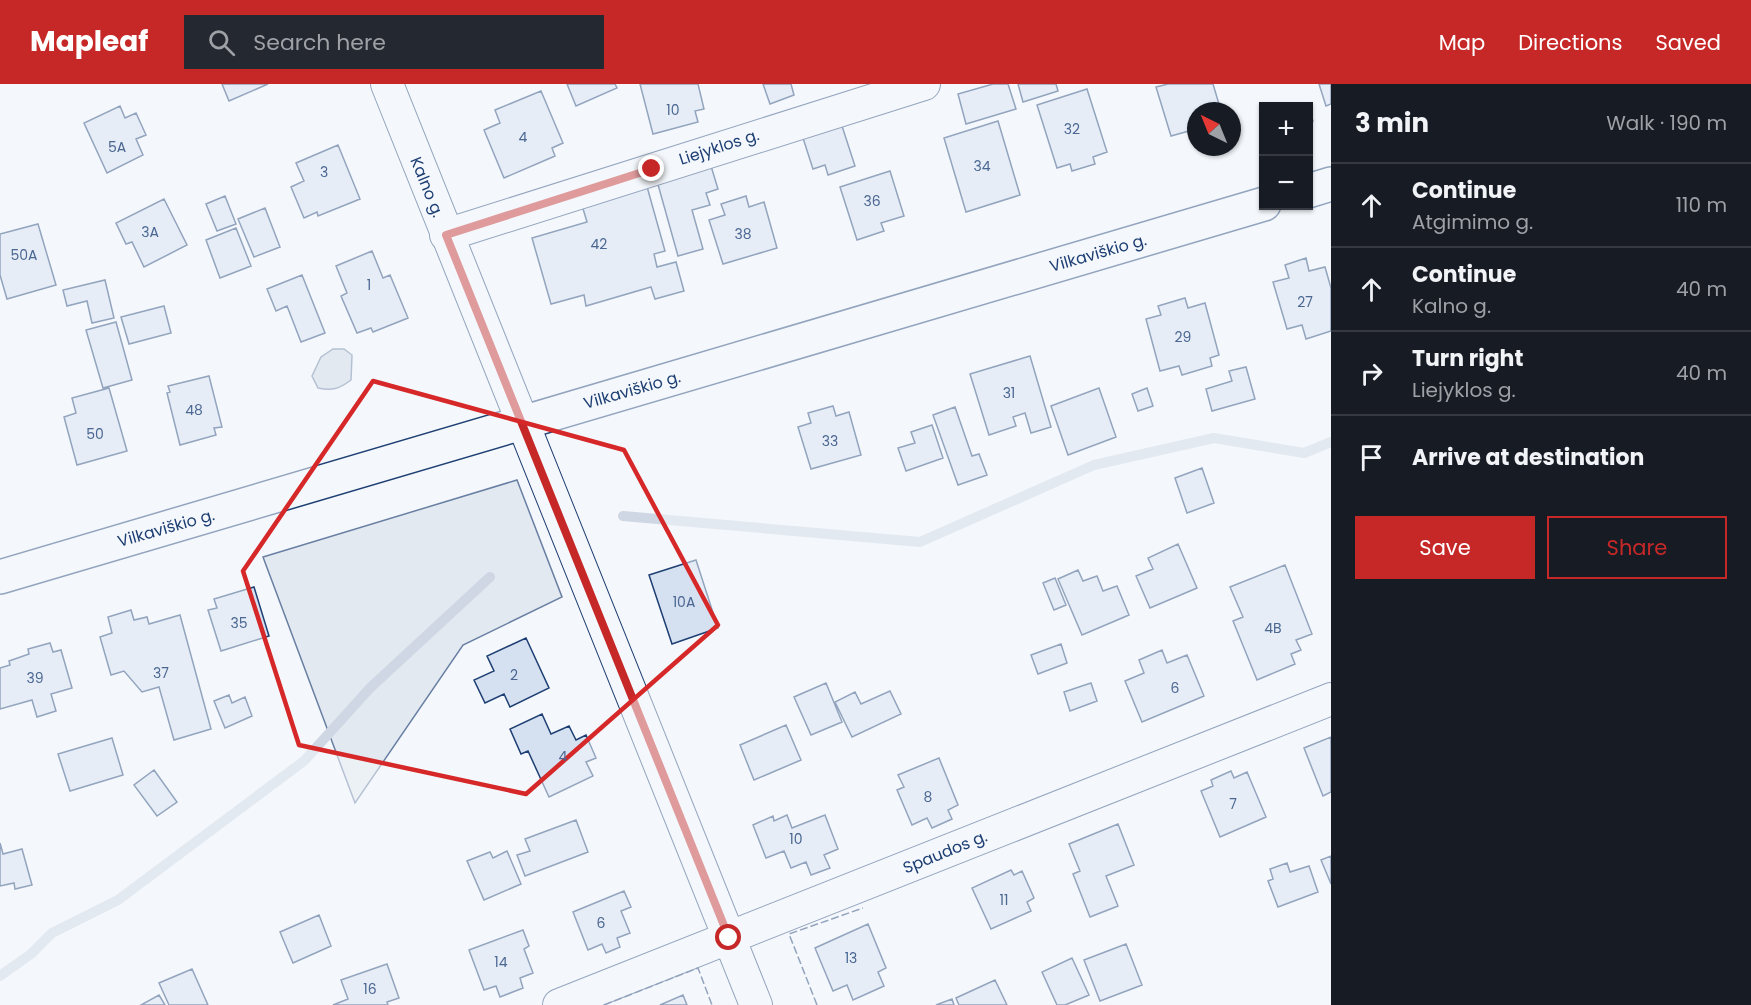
<!DOCTYPE html>
<html lang="en">
<head>
<meta charset="utf-8">
<style>
  :root { --surface:#171b24; --page:#242831; --text:#f1f3f6; --muted:#9ea1a6; --line:#363941; --accent:#c62828 }
  body { margin:0; font-family:Poppins,sans-serif; background:var(--page); color:var(--text) }
  .controls { position:absolute; right:18px; top:18px; display:grid; overflow:hidden; border-radius:0px; box-shadow:0 2px 4px #0004 }
  .controls button { width:54px; height:54px; display:grid; place-items:center; padding:0; border:0; border-bottom:2px solid var(--line); background:var(--surface); color:var(--text); font:30px sans-serif }
  .compass { position:absolute; left:1187px; top:18px; width:54px; height:54px; border-radius:50%; background:var(--surface); box-shadow:0 2px 4px #0004; rotate:317deg }
  .stop { position:absolute; width:18px; height:18px; margin:-14px; border:4px solid #c62828; border-radius:50%; background:#fff }
  .stop.end { background:#c62828; border-color:#fff; box-shadow:0 2px 6px #0008 }
  .list { margin:0; padding:0; list-style:none }
  h2 { display:flex; justify-content:space-between; align-items:center; height:78px; margin:0; padding:0 24px; font-size:26px }
  h2 small { font-size:20px; font-weight:400; color:var(--muted) }
  .list li { display:grid; grid-template-columns:39px 1fr auto; gap:18px; align-items:center; box-sizing:border-box; height:84px; padding:0 24px; border-top:2px solid var(--line) }
  .list b { display:block; font-size:22px; white-space:nowrap }
  .list p { margin:0; font-size:20px; white-space:nowrap; color:var(--muted) }
  .list em { font-size:20px; font-style:normal; color:var(--muted) }
  .actions { display:flex; gap:12px; padding:18px 24px }
  .actions a { flex:1; padding:14px 0; border:2px solid var(--accent); border-radius:0px; text-align:center; font-size:21px; color:var(--accent) }
  .actions .main { background:var(--accent); color:#fff }
  .icon { flex:none; width:33px; height:33px; fill:none; stroke:currentColor; stroke-width:2; stroke-linecap:round; stroke-linejoin:round }
  .map { position:relative; flex:none; width:1331px; height:921px; overflow:hidden }
  header { display:flex; align-items:center; gap:36px; box-sizing:border-box; height:84px; padding:0 30px; background:var(--accent); color:#fff }
  header strong { font-size:28px }
  nav { display:flex; gap:33px; margin-inline-start:auto; font-size:21px }
  .search { width:420px; height:54px; background:var(--page); display:flex; align-items:center; gap:15px; box-sizing:border-box; padding:0 21px; border-radius:0px; color:var(--muted); font-size:22px }
  main { display:flex }
  aside { flex:1; background:var(--surface) }
  .map>svg:first-child { display:block }
  .green { fill:#e3e9f0; stroke:#687fa3; stroke-width:1.5 }
  .water { fill:#cfd7e4; stroke:#687fa3; stroke-width:1.5 }
  .lines { fill:none; stroke-linecap:round; stroke-linejoin:round }
  .stream { stroke:#cfd7e4; stroke-width:10 }
  .building { fill:#d5e0f0; stroke:#1d3f73; stroke-width:1.5 }
  .street-casing { stroke:#1d3f73; stroke-width:34 }
  .highway-casing { stroke:#1d3f73; stroke-width:36 }
  .street { stroke:#f4f7fb; stroke-width:32 }
  .highway { stroke:#f4f7fb; stroke-width:33 }
  .fence { stroke:#1d3f73; stroke-width:1.5; stroke-dasharray:8 3; stroke-linecap:butt }
  .route { stroke:#c62828; stroke-width:8 }
  .marked { fill:none; stroke:#d62828; stroke-width:4.5; stroke-linejoin:round }
  .labels { text-anchor:middle; dominant-baseline:central; stroke-width:4.5; stroke-linejoin:round; paint-order:stroke }
  .number-label { font-size:14px; fill:#4b6792 }
  .street-label { font-size:16px; fill:#1d3f73; stroke:#f4f7fb }
</style>
</head>
<body>
<header>
<strong>Mapleaf</strong>
<div class="search"><svg class="icon" aria-label="search" viewBox="0 0 24 24"><circle cx="10" cy="10" r="6"/><path d="M15 15l6 6"/></svg>Search here</div>
<nav><a>Map</a><a>Directions</a><a>Saved</a></nav>
</header>
<main>
<div class="map">
<svg width="1331" height="921" viewBox="0 0 1331 921">
  <rect width="100%" height="100%" fill="#f4f7fb"/>
  <path class="green" d="M 517,396 L 562,513 L 463,561 L 355,719 L 263,473 Z"/>
  <path class="water" d="M 333,265 L 344,265 L 352,271 L 351,296 C 339,305 332,307 318,304 L 312,292 L 321,273 Z"/>
  <g class="lines">
    <path class="stream" d="M 623,432 L 920,458 L 1094,381 L 1214,354 L 1304,369 L 1331,358
      M 0,892 L 31,870 L 52,849 L 118,816 L 304,677 L 370,604 L 490,493"/>
  </g>
  <path class="building" d="M 222,0 L 268,0 L 229,17 Z
    M 567,0 L 615,0 L 617,4 L 576,22 Z
    M 640,0 L 698,0 L 704,25 L 695,27 L 698,38 L 653,50 Z
    M 763,0 L 791,0 L 794,11 L 770,20 Z
    M 993,0 L 1008,0 L 1016,25 L 966,40 L 958,10 Z
    M 1018,0 L 1056,0 L 1058,7 L 1023,18 Z
    M 1168,0 L 1213,0 L 1221,27 L 1196,27 L 1196,52 L 1191,54 L 1189,47 L 1171,52 L 1156,3 Z
    M 1319,0 L 1331,0 L 1331,20 L 1326,22 Z
    M 1087,5 L 1107,68 L 1093,73 L 1095,80 L 1072,87 L 1070,80 L 1057,84 L 1037,21 Z
    M 541,7 L 563,59 L 552,64 L 555,72 L 504,94 L 484,46 L 500,39 L 495,26 Z
    M 120,22 L 125,34 L 136,29 L 146,51 L 136,55 L 143,71 L 107,89 L 84,39 Z
    M 1308,23 L 1313,37 L 1308,38 Z
    M 998,37 L 1020,111 L 966,128 L 944,54 Z
    M 841,39 L 855,82 L 828,91 L 825,81 L 813,85 L 802,51 Z
    M 338,61 L 360,115 L 318,132 L 317,128 L 304,134 L 291,103 L 304,97 L 296,79 Z
    M 711,82 L 718,105 L 706,109 L 710,121 L 692,126 L 703,165 L 678,172 L 657,97 Z
    M 890,87 L 904,132 L 881,139 L 884,147 L 857,156 L 840,103 Z
    M 646,99 L 665,167 L 654,170 L 657,183 L 676,178 L 684,207 L 655,215 L 651,203 L 586,222 L 584,211 L 551,220 L 532,154 L 587,138 L 581,118 Z
    M 225,112 L 236,140 L 217,147 L 206,120 Z
    M 746,112 L 749,123 L 764,118 L 777,164 L 723,180 L 709,136 L 725,131 L 721,120 Z
    M 164,115 L 187,161 L 144,183 L 132,158 L 126,160 L 116,139 Z
    M 265,124 L 280,163 L 254,173 L 238,135 Z
    M 38,140 L 56,201 L 7,215 L 0,191 L 0,150 Z
    M 236,144 L 251,182 L 220,194 L 206,156 Z
    M 372,167 L 383,194 L 390,191 L 408,234 L 373,248 L 371,244 L 357,249 L 341,212 L 347,209 L 336,182 Z
    M 1306,174 L 1309,187 L 1325,183 L 1331,204 L 1331,247 L 1306,255 L 1302,241 L 1287,245 L 1273,198 L 1289,194 L 1285,181 Z
    M 302,191 L 325,249 L 301,258 L 287,222 L 276,227 L 267,205 Z
    M 105,196 L 114,234 L 92,239 L 87,217 L 67,222 L 63,206 Z
    M 1185,214 L 1188,224 L 1205,219 L 1219,271 L 1210,274 L 1212,282 L 1182,291 L 1179,282 L 1160,287 L 1146,235 L 1161,231 L 1158,222 Z
    M 164,222 L 171,249 L 129,260 L 121,233 Z
    M 116,238 L 132,296 L 103,304 L 86,246 Z
    M 1030,272 L 1051,343 L 1031,349 L 1025,329 L 1013,333 L 1016,342 L 989,351 L 970,290 Z
    M 1246,283 L 1255,315 L 1212,327 L 1206,305 L 1232,297 L 1229,287 Z
    M 209,292 L 222,343 L 214,344 L 216,351 L 180,361 L 167,309 L 170,308 L 168,302 Z
    M 109,304 L 127,367 L 77,381 L 64,333 L 76,329 L 72,314 Z
    M 1099,304 L 1116,353 L 1068,371 L 1051,322 Z
    M 1147,304 L 1153,322 L 1138,327 L 1132,310 Z
    M 833,322 L 836,332 L 849,328 L 861,371 L 811,385 L 798,343 L 811,339 L 808,329 Z
    M 955,323 L 972,372 L 979,370 L 987,391 L 958,401 L 933,331 Z
    M 932,341 L 943,374 L 906,387 L 898,364 L 915,359 L 911,348 Z
    M 1202,384 L 1214,419 L 1187,429 L 1175,394 Z
    M 1178,460 L 1197,504 L 1150,524 L 1136,492 L 1153,485 L 1148,474 Z
    M 696,476 L 718,544 L 672,560 L 649,491 Z
    M 1285,481 L 1312,550 L 1296,556 L 1301,566 L 1291,570 L 1295,580 L 1257,596 L 1233,537 L 1243,533 L 1230,503 Z
    M 1078,486 L 1083,497 L 1097,492 L 1103,507 L 1117,502 L 1129,531 L 1082,551 L 1058,495 Z
    M 1055,494 L 1066,521 L 1054,526 L 1043,499 Z
    M 254,503 L 269,552 L 221,567 L 208,526 L 217,524 L 214,515 Z
    M 131,526 L 134,536 L 147,533 L 149,540 L 180,531 L 211,645 L 174,656 L 159,603 L 142,608 L 124,587 L 111,591 L 100,553 L 112,549 L 108,533 Z
    M 526,554 L 549,604 L 510,623 L 504,610 L 485,619 L 474,596 L 494,587 L 487,572 Z
    M 50,559 L 53,568 L 61,566 L 72,604 L 51,610 L 56,627 L 37,633 L 32,616 L 0,625 L 0,584 L 10,581 L 9,577 L 29,570 L 28,565 Z
    M 1061,560 L 1067,579 L 1038,590 L 1031,571 Z
    M 1162,566 L 1167,579 L 1187,571 L 1204,612 L 1142,638 L 1125,597 L 1144,589 L 1139,576 Z
    M 826,599 L 842,638 L 811,651 L 794,613 Z
    M 1091,599 L 1097,617 L 1070,627 L 1064,608 Z
    M 890,607 L 901,630 L 852,653 L 835,618 L 855,608 L 861,620 Z
    M 229,611 L 232,619 L 245,613 L 252,632 L 225,644 L 214,617 Z
    M 542,630 L 551,650 L 569,642 L 576,656 L 586,651 L 596,674 L 586,678 L 593,692 L 549,713 L 528,667 L 521,670 L 510,645 Z
    M 786,641 L 801,676 L 754,696 L 740,661 Z
    M 1331,653 L 1331,708 L 1323,712 L 1304,664 Z
    M 112,654 L 123,691 L 70,707 L 58,670 Z
    M 939,674 L 958,721 L 948,726 L 952,735 L 932,744 L 927,734 L 912,741 L 897,706 L 904,703 L 898,691 Z
    M 154,686 L 177,718 L 157,732 L 134,701 Z
    M 1231,687 L 1234,694 L 1247,688 L 1266,733 L 1220,753 L 1201,707 L 1213,702 L 1211,696 Z
    M 787,731 L 792,744 L 825,731 L 838,765 L 824,771 L 830,784 L 811,791 L 806,778 L 791,784 L 784,767 L 766,774 L 753,741 L 773,732 L 774,737 Z
    M 576,736 L 588,768 L 525,792 L 517,771 L 530,767 L 525,755 Z
    M 1118,740 L 1134,781 L 1106,792 L 1118,822 L 1090,833 L 1073,790 L 1080,787 L 1069,760 Z
    M 0,759 L 3,770 L 22,765 L 32,801 L 15,805 L 14,799 L 0,802 Z
    M 507,767 L 521,800 L 484,816 L 467,777 L 490,768 L 493,774 Z
    M 1331,772 L 1331,800 L 1321,776 Z
    M 1287,779 L 1290,788 L 1309,782 L 1318,808 L 1278,823 L 1268,797 L 1273,795 L 1270,785 Z
    M 1011,786 L 1014,791 L 1022,787 L 1034,814 L 1027,818 L 1031,827 L 991,845 L 972,804 Z
    M 624,807 L 631,823 L 621,827 L 630,849 L 617,854 L 620,863 L 606,869 L 602,860 L 588,866 L 573,828 Z
    M 319,831 L 331,862 L 293,879 L 280,848 Z
    M 868,840 L 886,884 L 878,888 L 884,902 L 853,916 L 847,901 L 833,907 L 815,864 Z
    M 523,846 L 529,862 L 524,865 L 533,889 L 520,894 L 523,904 L 500,913 L 496,902 L 484,906 L 469,866 Z
    M 1126,860 L 1142,901 L 1100,917 L 1084,876 Z
    M 1072,874 L 1089,911 L 1065,921 L 1057,921 L 1042,888 Z
    M 387,880 L 399,914 L 387,918 L 388,921 L 333,921 L 348,915 L 341,896 Z
    M 192,885 L 208,921 L 169,921 L 159,899 Z
    M 995,896 L 1007,921 L 959,921 L 956,914 Z
    M 159,911 L 165,921 L 141,921 Z
    M 683,911 L 687,921 L 660,921 Z
    M 952,915 L 954,921 L 936,921 Z"/>
  <g class="lines">
    <g class="street-casing">
      <path id="street" d="M 387,0 L 756,921
        M 446,151 L 924,0
        M 559,921 L 1331,615"/>
    </g>
    <g class="highway-casing">
      <path id="highway" d="M 1308,107 L 1331,100
        M 0,493 L 1264,120"/>
    </g>
    <use href="#street" class="street"/>
    <use href="#highway" class="highway"/>
    <path class="fence" d="M 604,921 L 698,884 L 712,921
      M 817,921 L 789,850 L 863,824"/>
  </g>
  <g class="lines">
    <path class="route" d="M 652,85 L 446,151 L 729,854"/>
  </g>
  <path d="M0 0H1331V921H0ZM 373,297 L 624,366 L 718,541 L 526,710 L 299,661 L 243,487 Z" fill="#f4f7fb" fill-opacity=".55" fill-rule="evenodd"/>
  <path class="marked" d="M 373,297 L 624,366 L 718,541 L 526,710 L 299,661 L 243,487 Z"/>
  <g class="labels">
    <g class="number-label">
      <text x="673" y="26">10</text>
      <text x="1072" y="45">32</text>
      <text x="523" y="53">4</text>
      <text x="117" y="63">5A</text>
      <text x="982" y="82">34</text>
      <text x="324" y="88">3</text>
      <text x="872" y="117">36</text>
      <text x="150" y="148">3A</text>
      <text x="743" y="150">38</text>
      <text x="599" y="160">42</text>
      <text x="24" y="171">50A</text>
      <text x="369" y="201">1</text>
      <text x="1305" y="218">27</text>
      <text x="1183" y="253">29</text>
      <text x="1009" y="309">31</text>
      <text x="194" y="326">48</text>
      <text x="95" y="350">50</text>
      <text x="830" y="357">33</text>
      <text x="684" y="518">10A</text>
      <text x="239" y="539">35</text>
      <text x="1273" y="544">4B</text>
      <text x="161" y="589">37</text>
      <text x="514" y="591">2</text>
      <text x="35" y="594">39</text>
      <text x="1175" y="604">6</text>
      <text x="563" y="672">4</text>
      <text x="928" y="713">8</text>
      <text x="1233" y="720">7</text>
      <text x="796" y="755">10</text>
      <text x="1004" y="816">11</text>
      <text x="601" y="839">6</text>
      <text x="851" y="874">13</text>
      <text x="501" y="878">14</text>
      <text x="370" y="905">16</text>
    </g>
    <g class="street-label">
      <text transform="translate(719 63) rotate(-18)">Liejyklos g.</text>
      <text transform="translate(427 103) rotate(68)">Kalno g.</text>
      <text transform="translate(1098 169) rotate(-16)">Vilkaviškio g.</text>
      <text transform="translate(632 306) rotate(-16)">Vilkaviškio g.</text>
      <text transform="translate(166 444) rotate(-16)">Vilkaviškio g.</text>
      <text transform="translate(945 768) rotate(-22)">Spaudos g.</text>
    </g>
  </g>
</svg>
<div class="controls">
<button>+</button>
<button>−</button>
</div>
<svg class="compass" viewBox="-18 -18 36 36"><path d="M0-13l5 13h-10z" fill="#e53935"/><path d="M0 13l5-13h-10z" fill="#9ea1a6"/></svg>
<div class="stop" style="left:729px;top:854px"></div>
<div class="stop end" style="left:652px;top:85px"></div>
</div>
<aside>
<h2>3 min<small>Walk · 190 m</small></h2>
<ul class="list">
<li><svg class="icon" aria-label="ahead" viewBox="0 0 24 24"><path d="M12 20V5M6 11l6-6 6 6"/></svg><div><b>Continue</b><p>Atgimimo g.</p></div><em>110 m</em></li>
<li><svg class="icon" aria-label="ahead" viewBox="0 0 24 24"><path d="M12 20V5M6 11l6-6 6 6"/></svg><div><b>Continue</b><p>Kalno g.</p></div><em>40 m</em></li>
<li><svg class="icon" aria-label="right" viewBox="0 0 24 24"><path d="M7 20v-9h11M14 6l5 5-5 5"/></svg><div><b>Turn right</b><p>Liejyklos g.</p></div><em>40 m</em></li>
<li><svg class="icon" aria-label="arrive" viewBox="0 0 24 24"><path d="M6 21V4h12l-3 4 3 4H6"/></svg><div><b>Arrive at destination</b></div></li>
</ul>
<div class="actions"><a class="main">Save</a><a>Share</a></div>
</aside>
</main>
</body>
</html>
